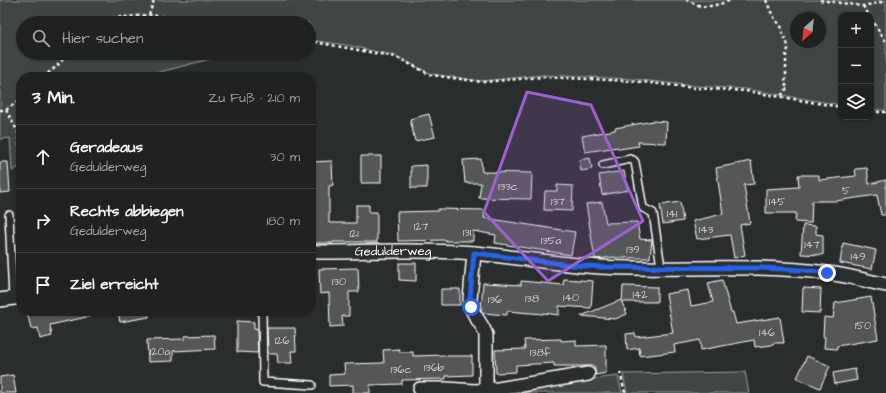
<!DOCTYPE html>
<html lang="de">
<head>
<meta charset="utf-8">
<style>
  :root { --surface:#202222; --page:#282a2a; --text:#f1f3f6; --muted:#a2a4a5; --line:#3d3f40 }
  body { margin:0; font-family:"Architects Daughter",sans-serif; background:var(--page); color:var(--text) }
  .controls { position:absolute; right:12px; top:12px; display:grid; overflow:hidden; border-radius:8px; box-shadow:0 1px 3px #0004 }
  .controls button { width:36px; height:36px; display:grid; place-items:center; padding:0; border:0; border-bottom:1px solid var(--line); background:var(--surface); color:var(--text); font:20px sans-serif }
  .compass { position:absolute; left:790px; top:12px; width:36px; height:36px; border-radius:50%; background:var(--surface); box-shadow:0 1px 3px #0004; rotate:207deg }
  .stop { position:absolute; width:12px; height:12px; margin:-9px; border:3px solid #2563eb; border-radius:50%; background:#fff }
  .stop.end { background:#2563eb; border-color:#fff; box-shadow:0 1px 4px #0008 }
  .list { margin:0; padding:0; list-style:none }
  h2 { display:flex; justify-content:space-between; align-items:center; height:52px; margin:0; padding:0 16px; font-size:17px }
  h2 small { font-size:13px; font-weight:400; color:var(--muted) }
  .list li { display:grid; grid-template-columns:26px 1fr auto; gap:12px; align-items:center; box-sizing:border-box; height:64px; padding:0 16px; border-top:1px solid var(--line) }
  .list b { display:block; font-size:15px; white-space:nowrap }
  .list p { margin:0; font-size:13px; white-space:nowrap; color:var(--muted) }
  .list em { font-size:13px; font-style:normal; color:var(--muted) }
  .icon { flex:none; width:22px; height:22px; fill:none; stroke:currentColor; stroke-width:2; stroke-linecap:round; stroke-linejoin:round }
  .map { position:relative; flex:none; width:886px; height:393px; overflow:hidden }
  .search { position:absolute; background:var(--surface); box-shadow:0 1px 3px #0004; left:16px; top:16px; width:300px; height:44px; display:flex; align-items:center; gap:10px; box-sizing:border-box; padding:0 14px; border-radius:22px; color:var(--muted); font-size:15px }
  .panel { position:absolute; background:var(--surface); box-shadow:0 1px 3px #0004; left:16px; top:72px; width:300px; height:244px; border-radius:16px }
  .map>svg:first-child { display:block }
  .green { fill:#414445; stroke:#a0a2a2; fill-rule:evenodd }
  .building { fill:#555758; stroke:#fff }
  .lines { fill:none; stroke-linecap:round; stroke-linejoin:round }
  .service-casing { stroke:#fff; stroke-width:10 }
  .minor-casing { stroke:#fff; stroke-width:16 }
  .path { stroke:#fff; stroke-width:2.5; stroke-dasharray:3 3; stroke-linecap:butt }
  .service { stroke:#2a2d2e; stroke-width:7 }
  .minor { stroke:#2a2d2e; stroke-width:13 }
  .route { stroke:#2563eb; stroke-width:5 }
  .marked { fill:#9c61cf; fill-opacity:0.2; stroke:#9c61cf; stroke-width:3; stroke-linejoin:round }
  .labels { text-anchor:middle; dominant-baseline:central; stroke-width:4; stroke-linejoin:round; paint-order:stroke }
  .number-label { font-size:11px; fill:#d4d5d5 }
  .street-label { font-size:13px; fill:#fff; stroke:#2a2d2e }
</style>
</head>
<body>
<div class="map">
<svg width="886" height="393" viewBox="0 0 886 393">
  <rect width="100%" height="100%" fill="#2a2d2e"/>
  <filter id="ink" filterUnits="userSpaceOnUse"><feTurbulence type="fractalNoise" baseFrequency=".025" numOctaves="2"/><feDisplacementMap in="SourceGraphic" scale="8" xChannelSelector="R" yChannelSelector="G"/><feConvolveMatrix kernelMatrix="1 2 1 2 8 2 1 2 1" color-interpolation-filters="sRGB"/></filter>
  <g filter="url(#ink)">
    <path class="green" d="M 0,0 L 886,0 L 886,110 L 871,110 L 871,15 L 841,15 L 841,105 L 746,89 L 694,86 L 632,79 L 543,75 L 482,81 L 431,74 L 396,56 L 346,45 L 309,40 L 309,23 L 23,23 L 23,53 L 234,53 L 140,77 L 21,77 L 21,166 L 12,171 L 10,138 L 0,139 ZM 796,18 L 820,18 L 820,42 L 796,42 Z
      M 745,372 L 749,393 L 627,393 L 623,374 Z
      M 592,376 L 593,379 L 618,376 L 622,393 L 504,393 Z"/>
    <path class="building" d="M 429,114 L 435,137 L 415,141 L 410,119 Z
      M 653,121 L 667,122 L 666,143 L 638,142 L 639,146 L 619,149 L 618,147 L 585,152 L 582,136 L 615,130 L 615,128 Z
      M 361,156 L 381,156 L 381,183 L 361,183 Z
      M 590,158 L 592,169 L 581,171 L 579,160 Z
      M 481,159 L 482,172 L 532,173 L 531,199 L 479,198 L 481,183 L 465,183 L 463,160 Z
      M 332,161 L 333,185 L 329,186 L 329,223 L 356,223 L 356,205 L 369,205 L 369,212 L 377,212 L 377,242 L 333,242 L 333,243 L 311,243 L 311,162 Z
      M 751,161 L 754,184 L 744,185 L 750,223 L 740,225 L 745,255 L 734,258 L 730,235 L 697,239 L 693,221 L 723,214 L 716,168 Z
      M 0,162 L 8,162 L 10,192 L 0,193 Z
      M 427,165 L 427,188 L 411,188 L 411,166 Z
      M 867,168 L 869,184 L 886,180 L 886,215 L 881,215 L 877,195 L 835,201 L 812,201 L 811,223 L 795,222 L 796,213 L 766,213 L 766,189 L 799,187 L 798,175 L 819,175 L 819,180 L 856,176 L 855,169 Z
      M 624,171 L 628,190 L 602,195 L 599,175 Z
      M 557,185 L 573,186 L 572,211 L 544,210 L 545,191 L 557,191 Z
      M 602,202 L 606,223 L 637,222 L 640,239 L 652,240 L 650,258 L 615,258 L 615,257 L 595,259 L 586,204 Z
      M 680,202 L 683,221 L 663,224 L 660,205 Z
      M 438,209 L 485,210 L 484,218 L 575,232 L 571,255 L 495,243 L 496,235 L 473,231 L 473,241 L 446,241 L 446,240 L 398,241 L 397,212 L 438,211 Z
      M 803,225 L 816,226 L 816,234 L 823,235 L 823,255 L 801,254 Z
      M 843,243 L 876,250 L 872,269 L 840,263 Z
      M 399,263 L 416,263 L 416,281 L 399,280 Z
      M 358,268 L 359,292 L 349,292 L 349,316 L 342,316 L 343,326 L 330,327 L 329,293 L 320,294 L 319,269 Z
      M 564,279 L 593,281 L 591,308 L 559,306 L 559,315 L 543,313 L 543,314 L 507,311 L 507,315 L 483,313 L 481,310 L 483,283 L 521,285 L 521,281 L 563,285 Z
      M 722,280 L 731,312 L 733,312 L 736,324 L 780,317 L 784,343 L 773,343 L 772,345 L 755,347 L 754,340 L 701,350 L 700,340 L 674,345 L 675,352 L 640,356 L 639,348 L 627,350 L 626,334 L 635,333 L 636,337 L 673,333 L 666,294 L 688,290 L 691,306 L 713,302 L 708,283 Z
      M 623,286 L 657,287 L 657,302 L 622,302 Z
      M 803,288 L 821,289 L 820,313 L 802,312 Z
      M 441,289 L 460,289 L 460,305 L 441,305 Z
      M 871,297 L 878,339 L 837,346 L 837,349 L 824,348 L 825,337 L 823,337 L 824,317 L 833,318 L 835,303 Z
      M 621,300 L 627,314 L 615,319 L 581,316 Z
      M 27,311 L 90,311 L 91,316 L 50,325 L 52,336 L 40,339 L 38,328 L 31,329 Z
      M 118,311 L 148,311 L 149,317 L 120,322 Z
      M 237,321 L 254,322 L 254,329 L 257,329 L 258,353 L 237,352 Z
      M 267,328 L 295,328 L 296,351 L 291,351 L 292,363 L 278,363 L 277,354 L 269,354 L 268,353 Z
      M 214,335 L 215,349 L 173,351 L 173,361 L 148,362 L 147,340 L 185,339 L 185,336 Z
      M 561,339 L 561,341 L 576,340 L 576,346 L 606,345 L 606,373 L 596,375 L 594,366 L 554,366 L 554,363 L 516,365 L 516,372 L 496,373 L 495,350 L 525,349 L 524,340 Z
      M 399,349 L 399,352 L 413,352 L 413,356 L 445,355 L 445,356 L 472,356 L 472,375 L 446,376 L 446,379 L 402,380 L 402,384 L 370,385 L 370,393 L 353,393 L 353,385 L 329,386 L 329,375 L 345,374 L 344,364 L 384,363 L 383,350 Z
      M 807,356 L 830,366 L 820,388 L 797,378 Z
      M 855,369 L 857,380 L 835,384 L 833,373 Z
      M 13,375 L 16,393 L 0,393 L 0,377 Z"/>
    <g class="lines">
      <g class="service-casing">
        <path id="service" d="M 603,165 L 630,159 L 633,160 L 635,162 L 643,208 L 653,213 L 661,267
          M 9,215 L 13,298
          M 262,311 L 263,382 L 312,385"/>
      </g>
      <g class="minor-casing">
        <g id="minor">
          <path id="s1" d="M 311,252 C 365,252 420,249 474,253 C 516,257 558,264 600,267 C 676,271 752,263 827,273 C 847,275 866,281 886,285"/>
          <path d="M 474,253 L 470,299 C 471,316 481,320 486,335 L 486,390"/>
          <path d="M 0,300 L 21,297"/>
          <path d="M 420,389 L 446,389 L 475,391 L 498,389 L 588,374"/>
        </g>
      </g>
      <path class="path" d="M 686,0 C 691,1 696,5 701,6 C 712,7 721,4 731,0
        M 766,0 L 771,12 L 775,19 L 781,26 L 783,35 L 787,42 L 788,49 L 786,56 L 786,74 L 785,84 L 788,88 L 784,91 L 781,97
        M 820,0 L 863,6 L 882,2 L 884,0
        M 863,6 L 869,15
        M 149,15 L 154,0
        M 871,18 L 886,42
        M 96,23 L 99,20 L 110,18 L 149,15 L 223,23
        M 309,41 L 396,57 L 431,75 L 482,82 L 543,77 L 633,81 L 695,88 L 746,91 L 841,107
        M 43,77 L 56,67 L 69,53
        M 0,110 L 6,110 L 21,99
        M 6,110 L 18,132 L 21,162
        M 871,112 L 886,112
        M 620,372 L 625,393"/>
      <use href="#service" class="service"/>
      <use href="#minor" class="minor"/>
    </g>
  </g>
  <g class="lines" filter="url(#ink)">
    <path class="route" d="M 471,307 L 470,299 L 474,253 L 571,265 L 602,267 L 761,268 L 804,270 L 827,273"/>
  </g>
  <path class="marked" d="M 527,92 L 591,105 L 643,221 L 548,281 L 484,212 Z"/>
  <g class="labels">
    <g class="number-label">
      <text x="508" y="186">133c</text>
      <text x="846" y="190">5</text>
      <text x="558" y="201">137</text>
      <text x="777" y="201">145</text>
      <text x="672" y="213">141</text>
      <text x="421" y="226">127</text>
      <text x="706" y="229">143</text>
      <text x="467" y="232">131</text>
      <text x="354" y="233">121</text>
      <text x="551" y="240">135a</text>
      <text x="812" y="244">147</text>
      <text x="633" y="249">139</text>
      <text x="858" y="256">149</text>
      <text x="339" y="281">130</text>
      <text x="640" y="294">142</text>
      <text x="571" y="297">140</text>
      <text x="532" y="298">138</text>
      <text x="495" y="299">136</text>
      <text x="863" y="325">150</text>
      <text x="767" y="332">146</text>
      <text x="282" y="340">126</text>
      <text x="160" y="351">120a</text>
      <text x="540" y="352">138f</text>
      <text x="434" y="367">136b</text>
      <text x="401" y="369">136c</text>
    </g>
    <g class="street-label">
      <text stroke="none"><textPath href="#s1" startOffset="82">Gedulderweg</textPath></text>
    </g>
  </g>
</svg>
<div class="controls">
<button>+</button>
<button>−</button>
<button><svg class="icon" aria-label="layers" viewBox="0 0 24 24"><path d="M12 4l9 5-9 5-9-5zM3 14l9 5 9-5"/></svg></button>
</div>
<svg class="compass" viewBox="-18 -18 36 36"><path d="M0-13l5 13h-10z" fill="#e53935"/><path d="M0 13l5-13h-10z" fill="#a2a4a5"/></svg>
<div class="stop" style="left:471px;top:307px"></div>
<div class="stop end" style="left:827px;top:273px"></div>
<div class="search"><svg class="icon" aria-label="search" viewBox="0 0 24 24"><circle cx="10" cy="10" r="6"/><path d="M15 15l6 6"/></svg>Hier suchen</div>
<section class="panel">
<h2>3 Min.<small>Zu Fuß · 210 m</small></h2>
<ul class="list">
<li><svg class="icon" aria-label="ahead" viewBox="0 0 24 24"><path d="M12 20V5M6 11l6-6 6 6"/></svg><div><b>Geradeaus</b><p>Gedulderweg</p></div><em>30 m</em></li>
<li><svg class="icon" aria-label="right" viewBox="0 0 24 24"><path d="M7 20v-9h11M14 6l5 5-5 5"/></svg><div><b>Rechts abbiegen</b><p>Gedulderweg</p></div><em>180 m</em></li>
<li><svg class="icon" aria-label="arrive" viewBox="0 0 24 24"><path d="M6 21V4h12l-3 4 3 4H6"/></svg><div><b>Ziel erreicht</b></div></li>
</ul>
</section>
</div>
</body>
</html>
